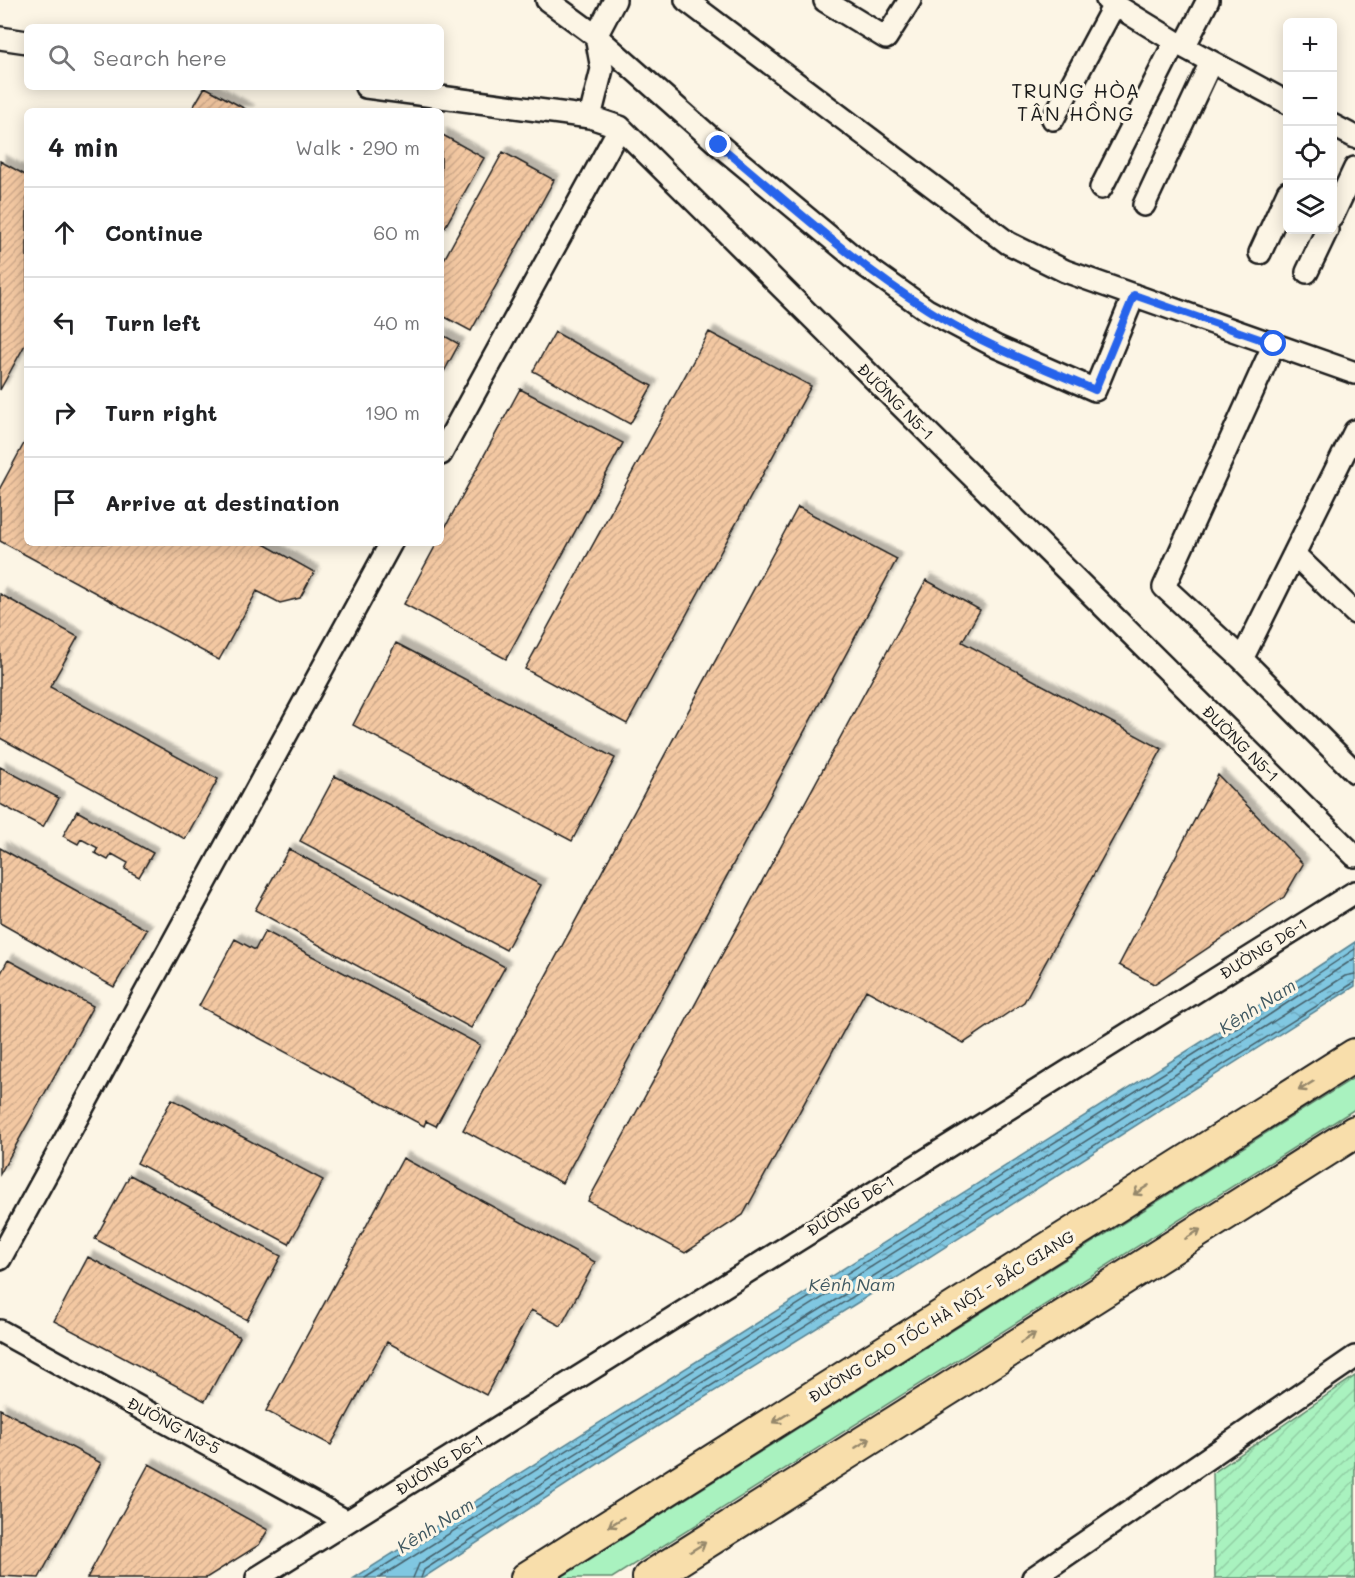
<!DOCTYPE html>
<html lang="en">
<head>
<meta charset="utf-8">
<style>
  :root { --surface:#fff; --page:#f6f6f6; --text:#202124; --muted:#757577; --line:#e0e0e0 }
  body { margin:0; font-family:Mali,sans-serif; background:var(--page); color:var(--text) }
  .controls { position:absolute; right:18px; top:18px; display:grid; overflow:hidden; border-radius:9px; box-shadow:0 3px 15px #0003 }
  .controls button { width:54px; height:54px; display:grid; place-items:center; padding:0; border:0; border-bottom:2px solid var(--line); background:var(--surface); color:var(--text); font:30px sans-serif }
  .stop { position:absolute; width:18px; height:18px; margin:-14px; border:4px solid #2563eb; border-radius:50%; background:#fff }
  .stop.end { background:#2563eb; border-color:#fff; box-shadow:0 2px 6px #0008 }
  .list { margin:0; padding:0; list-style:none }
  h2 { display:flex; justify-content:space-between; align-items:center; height:78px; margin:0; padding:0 24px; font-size:26px }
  h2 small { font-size:20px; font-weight:400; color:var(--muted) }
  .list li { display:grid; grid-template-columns:39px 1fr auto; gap:18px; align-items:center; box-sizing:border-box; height:90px; padding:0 24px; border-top:2px solid var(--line) }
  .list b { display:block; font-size:22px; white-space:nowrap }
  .list em { font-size:20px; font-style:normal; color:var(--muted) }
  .icon { flex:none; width:33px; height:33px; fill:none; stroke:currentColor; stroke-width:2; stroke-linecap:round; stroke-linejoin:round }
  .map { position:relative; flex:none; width:1355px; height:1578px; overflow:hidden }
  .search { position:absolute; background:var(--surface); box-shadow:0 3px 15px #0003; left:24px; top:24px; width:420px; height:66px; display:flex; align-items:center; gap:15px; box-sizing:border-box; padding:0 21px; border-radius:9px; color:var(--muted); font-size:22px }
  .panel { position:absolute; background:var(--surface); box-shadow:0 3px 15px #0003; left:24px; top:108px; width:420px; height:438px; border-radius:9px }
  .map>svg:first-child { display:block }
  .grass { fill:#a9f2bf; stroke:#62876e; stroke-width:1.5 }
  .garden { fill:url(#garden-furrows); stroke:#62876e; stroke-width:1.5 }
  .water { fill:url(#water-ripples); stroke:#588392; stroke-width:1.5 }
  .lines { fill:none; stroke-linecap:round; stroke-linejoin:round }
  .shore { stroke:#44606b; stroke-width:1.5 }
  .building { fill:url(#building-hatch); stroke:#1c1c1c; stroke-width:1.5; filter:url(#shadow) }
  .minor-casing { stroke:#1c1c1c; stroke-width:26 }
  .highway-casing { stroke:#1c1c1c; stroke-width:36 }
  .minor { stroke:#fcf5e5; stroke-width:21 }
  .highway { stroke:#f8deab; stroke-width:32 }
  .oneway { stroke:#95876b }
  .route { stroke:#2563eb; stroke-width:8 }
  .labels { text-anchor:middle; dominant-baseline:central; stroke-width:6; stroke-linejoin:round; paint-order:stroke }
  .street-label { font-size:16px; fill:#1c1c1c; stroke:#fcf5e5 }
  .water-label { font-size:18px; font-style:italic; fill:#3f5861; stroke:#fcf5e5 }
  .quarter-label { font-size:20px; letter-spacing:1.5px; fill:#1c1c1c; stroke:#fcf5e5 }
</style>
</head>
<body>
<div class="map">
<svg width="1355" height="1578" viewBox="0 0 1355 1578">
  <defs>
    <pattern id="garden-furrows" width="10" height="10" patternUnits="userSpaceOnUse" patternTransform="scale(1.5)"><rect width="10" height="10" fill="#a9f2bf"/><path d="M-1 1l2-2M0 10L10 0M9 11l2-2" fill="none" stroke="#91cfa4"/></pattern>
    <pattern id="water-ripples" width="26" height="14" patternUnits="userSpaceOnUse" patternTransform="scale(1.5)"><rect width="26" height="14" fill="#80c7e1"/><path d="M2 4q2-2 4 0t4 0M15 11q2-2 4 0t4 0" fill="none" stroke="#6eaac0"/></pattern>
    <pattern id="building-hatch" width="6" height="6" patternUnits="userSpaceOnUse" patternTransform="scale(1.5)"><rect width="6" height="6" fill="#f3c8a2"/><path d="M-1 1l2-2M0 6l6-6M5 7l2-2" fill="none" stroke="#d0ab8b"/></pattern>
    <filter id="shadow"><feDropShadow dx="5.5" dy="-5.5" stdDeviation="1.5" flood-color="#0004"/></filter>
  </defs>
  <rect width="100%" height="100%" fill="#fcf5e5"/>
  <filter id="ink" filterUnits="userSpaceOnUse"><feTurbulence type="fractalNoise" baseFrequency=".0167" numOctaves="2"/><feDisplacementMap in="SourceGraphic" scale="12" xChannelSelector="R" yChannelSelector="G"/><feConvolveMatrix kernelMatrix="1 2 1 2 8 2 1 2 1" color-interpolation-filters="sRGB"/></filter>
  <g filter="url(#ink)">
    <path class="grass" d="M 1355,1077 L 1355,1109 L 612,1578 L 560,1578 Z"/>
    <path class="garden" d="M 1355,1376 L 1355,1578 L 1215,1578 L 1213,1473 Z"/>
    <path class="water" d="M 1355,942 L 1355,986 L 857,1303 L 621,1449 L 423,1578 L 354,1578 L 1252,1010 Z"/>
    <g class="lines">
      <path class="shore" d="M 365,1578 L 1256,1015 L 1355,949
        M 379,1578 L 1260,1021 L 1355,958
        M 413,1578 L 419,1564 L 614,1437 L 850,1291 L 1345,976 L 1355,974
        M 421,1578 L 424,1570 L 618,1444 L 1355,982"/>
    </g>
    <path class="building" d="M 205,87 L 249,111 L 191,111 Z
      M 441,134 L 484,158 L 441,234 Z
      M 503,152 L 554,180 L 471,331 L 441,315 L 441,265 Z
      M 0,161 L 27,176 L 27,341 L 0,390 Z
      M 555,332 L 652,386 L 630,424 L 533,371 Z
      M 709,332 L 811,386 L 627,724 L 525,669 Z
      M 441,334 L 459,344 L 441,377 Z
      M 520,389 L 623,443 L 506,659 L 404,604 L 437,543 L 441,543 L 441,535 Z
      M 27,438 L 27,543 L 262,543 L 314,572 L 300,598 L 280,603 L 257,591 L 219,660 L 0,541 L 0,488 Z
      M 798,507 L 897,559 L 562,1183 L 463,1130 Z
      M 926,580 L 980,610 L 962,642 L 1162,749 L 1024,1002 L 964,1043 L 866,990 L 743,1215 L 685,1253 L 588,1201 Z
      M 0,594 L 78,637 L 50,687 L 218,779 L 185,839 L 0,738 Z
      M 396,643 L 615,758 L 572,841 L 353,725 Z
      M 0,767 L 59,798 L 43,827 L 0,804 Z
      M 1218,775 L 1303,864 L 1284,897 L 1154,984 L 1119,965 Z
      M 335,776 L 541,885 L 506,950 L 300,841 Z
      M 77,811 L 153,853 L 139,877 L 125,869 L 128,863 L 112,854 L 108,860 L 95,853 L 98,848 L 81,839 L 78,844 L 63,836 Z
      M 0,848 L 147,930 L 114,987 L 0,923 Z
      M 289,849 L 505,967 L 471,1028 L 255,910 Z
      M 265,931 L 480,1045 L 436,1126 L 426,1121 L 424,1126 L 199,1006 L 235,939 L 255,950 Z
      M 8,960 L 93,1006 L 0,1174 L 0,975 Z
      M 172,1099 L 323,1180 L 289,1244 L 137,1163 Z
      M 403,1158 L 595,1262 L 561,1326 L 531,1310 L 486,1395 L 387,1342 L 331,1445 L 266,1411 Z
      M 130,1175 L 281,1256 L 247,1320 L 95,1239 Z
      M 88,1257 L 240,1337 L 205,1401 L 54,1321 Z
      M 0,1409 L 101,1463 L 39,1578 L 0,1576 Z
      M 149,1464 L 268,1530 L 259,1545 L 206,1578 L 87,1578 Z"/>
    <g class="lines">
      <g class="minor-casing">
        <path id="minor" d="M 547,0 L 596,36 L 719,145 L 861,263 L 927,310 L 997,347 L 1095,390 L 1134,295
          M 686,0 L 1008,243 L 1065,271 L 1355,373
          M 1107,0 L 1184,47 L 1288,103
          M 825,1 L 886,38 L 910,0
          M 0,38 L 27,42
          M 1184,47 L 1208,0
          M 366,87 L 590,117 L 620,127 L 1355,856
          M 590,117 L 602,69 L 596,36 L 615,0
          M 1053,119 L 1114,5
          M 1332,125 L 1355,137
          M 1101,188 L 1175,42
          M 1144,205 L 1211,62
          M 1332,217 L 1355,168
          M 1260,253 L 1288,192
          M 1307,272 L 1327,230
          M 1274,344 L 1164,587 L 1242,659 L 1355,772
          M 441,454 L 620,127
          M 1294,554 L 1355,613
          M 1242,659 L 1355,431
          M 0,1259 L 391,543
          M 0,1331 L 346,1521
          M 257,1578 L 1355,892
          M 1033,1578 L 1355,1357"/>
      </g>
      <g class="highway-casing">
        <path id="highway" d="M 527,1578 L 1355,1055
          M 649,1578 L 1355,1132"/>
      </g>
      <use href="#minor" class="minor"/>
      <use href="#highway" class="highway"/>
    </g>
    <defs><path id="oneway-shaft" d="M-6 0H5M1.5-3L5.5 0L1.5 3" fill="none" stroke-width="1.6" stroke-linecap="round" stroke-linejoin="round" transform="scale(1.5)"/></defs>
    <g class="oneway">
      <use href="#oneway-shaft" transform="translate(1306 1086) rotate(148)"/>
      <use href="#oneway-shaft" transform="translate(1141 1190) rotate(148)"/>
      <use href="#oneway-shaft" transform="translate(1193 1234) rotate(-32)"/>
      <use href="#oneway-shaft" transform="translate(1028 1338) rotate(-32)"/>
      <use href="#oneway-shaft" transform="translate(781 1418) rotate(148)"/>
      <use href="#oneway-shaft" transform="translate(863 1443) rotate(-32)"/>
      <use href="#oneway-shaft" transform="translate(616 1522) rotate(148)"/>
      <use href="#oneway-shaft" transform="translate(698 1547) rotate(-32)"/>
    </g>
  </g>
  <g class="lines" filter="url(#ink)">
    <path class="route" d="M 719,145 C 787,201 852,262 927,309 C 979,343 1038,366 1095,390 L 1134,295 L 1274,344"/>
  </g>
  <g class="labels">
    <g class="street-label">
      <text transform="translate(896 401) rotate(45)">ĐƯỜNG N5-1</text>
      <text transform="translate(1241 743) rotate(45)">ĐƯỜNG N5-1</text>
      <text transform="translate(1263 948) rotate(-32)">ĐƯỜNG D6-1</text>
      <text transform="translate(850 1205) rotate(-32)">ĐƯỜNG D6-1</text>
      <text transform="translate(941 1316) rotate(-32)">ĐƯỜNG CAO TỐC HÀ NỘI - BẮC GIANG</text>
      <text transform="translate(174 1425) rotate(28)">ĐƯỜNG N3-5</text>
      <text transform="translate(439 1464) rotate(-32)">ĐƯỜNG D6-1</text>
    </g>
    <g class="water-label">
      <text transform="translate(1257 1006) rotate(-32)">Kênh Nam</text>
      <text x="852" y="1284">Kênh Nam</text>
      <text transform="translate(435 1525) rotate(-32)">Kênh Nam</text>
    </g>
    <g class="quarter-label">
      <text x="1076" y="90">TRUNG HÒA<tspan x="1076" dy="23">TÂN HỒNG</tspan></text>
    </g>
  </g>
</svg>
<div class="controls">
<button>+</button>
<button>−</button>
<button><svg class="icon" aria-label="locate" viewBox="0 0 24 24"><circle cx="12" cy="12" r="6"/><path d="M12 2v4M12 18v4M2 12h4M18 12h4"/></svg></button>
<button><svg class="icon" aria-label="layers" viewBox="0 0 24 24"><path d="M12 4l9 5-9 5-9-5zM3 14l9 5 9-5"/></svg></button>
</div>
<div class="stop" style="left:1274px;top:344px"></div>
<div class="stop end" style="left:719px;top:145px"></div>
<div class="search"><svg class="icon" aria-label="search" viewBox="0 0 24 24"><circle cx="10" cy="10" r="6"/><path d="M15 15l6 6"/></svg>Search here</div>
<section class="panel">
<h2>4 min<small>Walk · 290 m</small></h2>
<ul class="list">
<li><svg class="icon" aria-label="ahead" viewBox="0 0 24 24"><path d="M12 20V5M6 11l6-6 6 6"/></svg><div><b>Continue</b></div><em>60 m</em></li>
<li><svg class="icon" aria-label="left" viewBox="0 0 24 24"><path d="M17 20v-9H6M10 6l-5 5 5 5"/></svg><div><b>Turn left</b></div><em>40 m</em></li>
<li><svg class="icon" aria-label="right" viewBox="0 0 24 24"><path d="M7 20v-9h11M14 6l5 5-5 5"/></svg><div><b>Turn right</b></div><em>190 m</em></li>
<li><svg class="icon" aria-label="arrive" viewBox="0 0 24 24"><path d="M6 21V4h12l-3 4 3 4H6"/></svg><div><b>Arrive at destination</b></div></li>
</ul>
</section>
</div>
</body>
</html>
